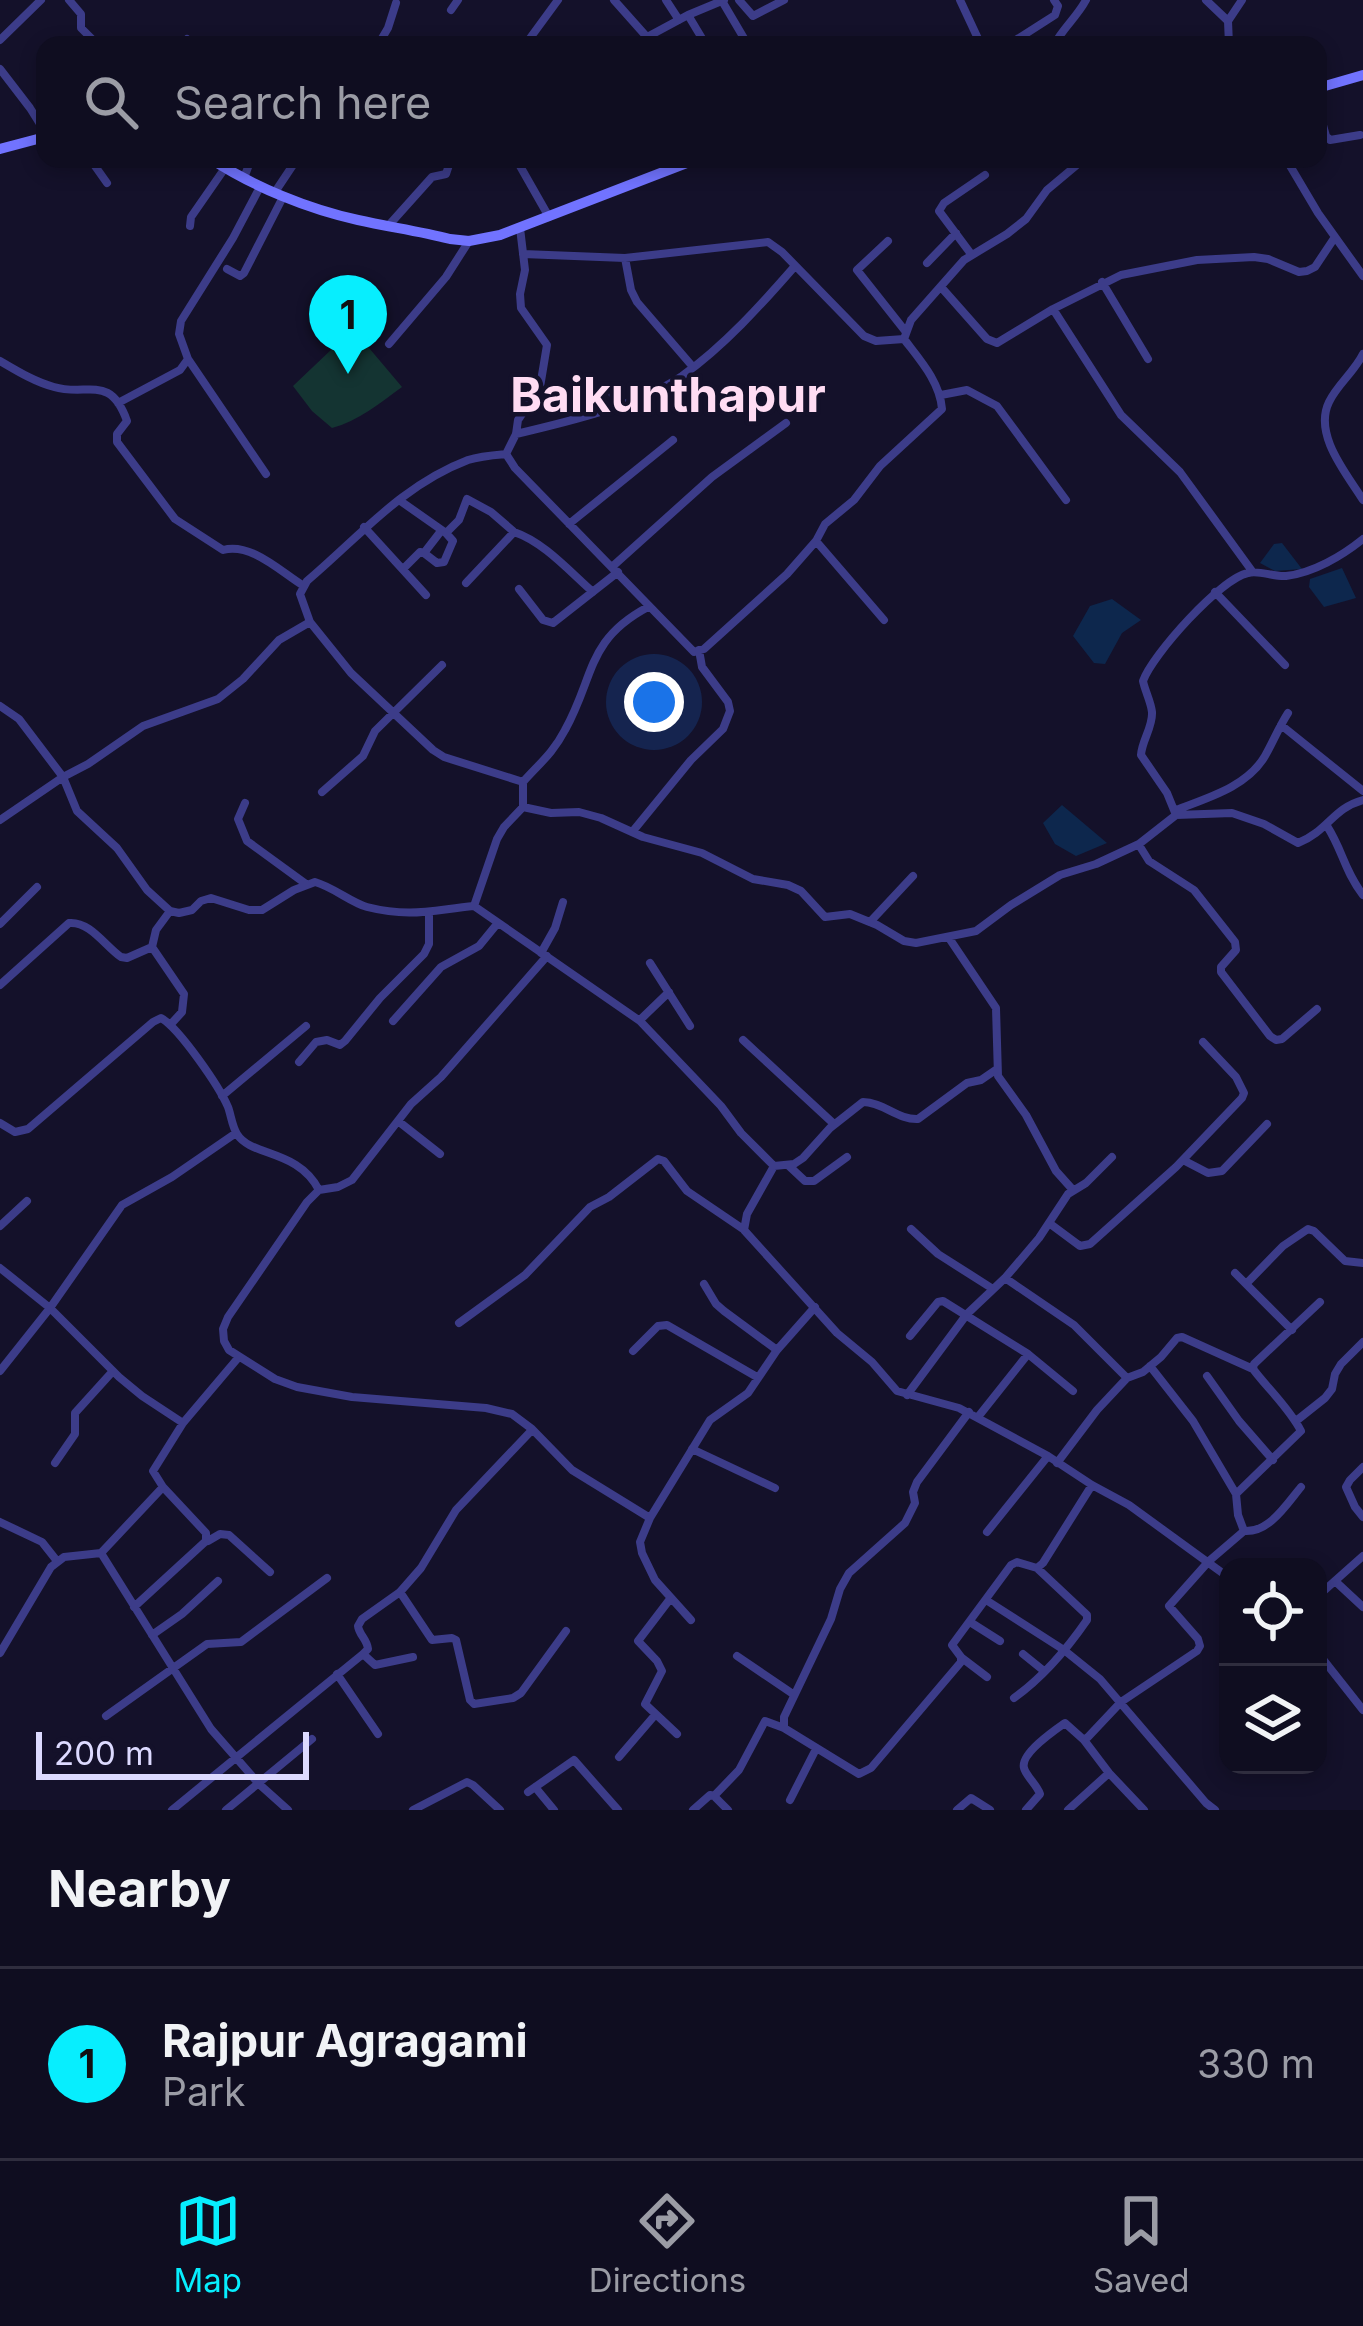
<!DOCTYPE html>
<html lang="en">
<head>
<meta charset="utf-8">
<style>
  :root { --surface:#0f0d20; --page:#181629; --text:#f1f3f6; --muted:#9b9ca5; --line:#2f2d3e; --accent:#07eefe }
  body { margin:0; font-family:Inter,sans-serif; background:var(--page); color:var(--text) }
  .controls { position:absolute; right:36px; bottom:36px; display:grid; overflow:hidden; border-radius:24px; box-shadow:0 6px 18px #0003 }
  .controls button { width:108px; height:108px; display:grid; place-items:center; padding:0; border:0; border-bottom:3px solid var(--line); background:var(--surface); color:var(--text); font:60px sans-serif }
  .scale { position:absolute; left:36px; bottom:30px; width:273px; box-sizing:border-box; padding-left:12px; border:6px solid #dddaff; border-top:0; font-size:33px; line-height:42px; white-space:nowrap; color:#dddaff; -webkit-text-stroke:9px #14112a; paint-order:stroke }
  .you { position:absolute; left:654px; top:702px; width:42px; height:42px; margin:-30px; border:9px solid #fff; border-radius:50%; background:#1a73e8; box-shadow:0 0 0 18px #1a73e833 }
  .badge { display:grid; place-items:center; width:78px; height:78px; border-radius:50%; background:var(--accent); color:#111; font-size:39px; font-weight:700 }
  .pin { position:absolute; translate:-50% -99px; filter:drop-shadow(0 3px 6px #0008) }
  .pin::after { content:''; position:absolute; top:63px; width:42px; height:36px; background:inherit; clip-path:polygon(0 0,100% 0,50% 100%) }
  .list { margin:0; padding:0; list-style:none }
  h2 { display:flex; justify-content:space-between; align-items:center; height:156px; margin:0; padding:0 48px; font-size:51px }
  h2 small { font-size:39px; font-weight:400; color:var(--muted) }
  .list li { display:grid; grid-template-columns:78px 1fr auto; gap:36px; align-items:center; box-sizing:border-box; height:192px; padding:0 48px; border-top:3px solid var(--line) }
  .list b { display:block; font-size:45px; white-space:nowrap }
  .list p { margin:0; font-size:39px; white-space:nowrap; color:var(--muted) }
  .list em { font-size:39px; font-style:normal; color:var(--muted) }
  .icon { flex:none; width:66px; height:66px; fill:none; stroke:currentColor; stroke-width:2; stroke-linecap:round; stroke-linejoin:round }
  .map { position:relative; flex:none; width:1363px; height:1810px; overflow:hidden }
  .search { position:absolute; background:var(--surface); box-shadow:0 6px 18px #0003; left:36px; right:36px; top:36px; height:132px; display:flex; align-items:center; gap:30px; box-sizing:border-box; padding:0 42px; border-radius:24px; color:var(--muted); font-size:45px }
  .sheet { height:348px; background:var(--surface) }
  nav { display:flex; justify-content:space-around; align-items:center; box-sizing:border-box; height:168px; border-top:3px solid var(--line); background:var(--surface); font-size:33px; color:var(--muted) }
  nav a { display:grid; justify-items:center; gap:6px }
  nav .on { color:var(--accent) }
  .map>svg:first-child { display:block }
  .green { fill:#143432 }
  .water { fill:#0d274d }
  .lines { fill:none; stroke-linecap:round; stroke-linejoin:round }
  .minor { stroke:#3c3c89; stroke-width:8 }
  .secondary { stroke:#7173ff; stroke-width:10 }
  .labels { text-anchor:middle; dominant-baseline:central; stroke-width:9; stroke-linejoin:round; paint-order:stroke }
  .district-label { font-size:48px; font-weight:bold; fill:#ffdcf3; stroke:#14112a }
</style>
</head>
<body>
<div class="map">
<svg width="1363" height="1810" viewBox="0 0 1363 1810">
  <rect width="100%" height="100%" fill="#14112a"/>
  <path class="green" d="M 353,329 L 402,387 C 380,403 358,421 332,428 L 312,411 L 293,386 Z"/>
  <path class="water" d="M 1282,543 L 1302,569 L 1275,571 L 1260,563 L 1274,544 Z
    M 1342,568 L 1356,598 L 1324,607 L 1309,587 L 1310,579 Z
    M 1112,599 L 1141,620 L 1122,633 L 1105,664 L 1094,663 L 1073,636 L 1090,606 Z
    M 1062,805 L 1107,843 L 1076,856 L 1055,844 L 1043,823 Z"/>
  <g class="lines">
    <path class="minor" d="M 69,0 L 81,14 L 81,28 L 98,45
      M 614,0 L 654,45
      M 666,0 L 679,20
      M 739,0 L 753,16 L 784,0
      M 960,0 L 981,45
      M 1206,0 L 1228,21
      M 722,1 L 748,45
      M 451,10 L 458,0
      M 688,15 L 724,0
      M 649,36 L 688,15 L 706,45
      M 0,40 L 41,0
      M 181,45 L 187,39
      M 378,45 L 388,28 L 396,3
      M 496,45 L 498,42
      M 525,45 L 558,0
      M 1008,45 L 1055,15 L 1058,6 L 1054,0
      M 1054,45 C 1063,28 1077,17 1086,0
      M 1229,45 L 1228,21 L 1242,0
      M 0,69 L 30,108 L 45,132
      M 1318,107 L 1326,136 L 1330,140 L 1360,135
      M 36,117 L 45,108
      M 90,159 L 107,183
      M 516,159 L 549,217
      M 1286,159 L 1318,213 L 1363,276
      M 244,178 L 251,159
      M 275,192 L 297,159
      M 389,225 L 432,177 L 446,174 L 451,159
      M 190,226 L 191,217 L 225,168
      M 520,228 L 525,270 L 520,294 L 521,308 L 547,345 L 540,387 L 518,420 L 516,434 L 506,454 L 515,468 L 694,652 L 704,649 L 787,574 L 816,541 L 825,524 L 854,500 L 880,466 L 942,409 C 940,382 920,360 904,339 L 911,320 L 964,260 L 1007,234 L 1026,219 L 1047,190 L 1084,159
      M 888,241 L 857,270 L 906,332
      M 523,254 L 625,258 L 768,242 L 782,252 L 864,336 L 876,341 L 904,339
      M 971,254 L 939,211 L 944,203 L 985,175
      M 625,258 L 631,290 L 637,302 L 693,367
      M 927,263 L 956,233
      M 227,269 L 240,276 L 244,273 L 283,197
      M 1102,282 L 1148,359
      M 941,287 L 987,339 L 997,343 L 1053,309 L 1121,275 L 1197,260 L 1254,257 L 1268,259 L 1299,272 L 1307,271 L 1315,267 L 1335,237
      M 1053,309 L 1121,415 L 1180,472 L 1252,571
      M 389,344 L 446,277 L 469,241
      M 1363,354 C 1354,372 1337,385 1329,402 C 1313,435 1347,474 1363,500
      M 188,359 L 266,474
      M 0,361 C 17,371 35,382 54,387 C 87,397 110,373 127,421 L 117,434 L 117,442 L 175,519 L 223,550 C 251,542 281,572 304,586
      M 607,387 L 620,403
      M 941,395 L 967,390 L 997,406 L 1066,500
      M 118,403 L 180,370 L 188,359 L 179,334 L 181,321 L 233,238 L 260,187
      M 516,434 C 567,422 639,405 682,376 C 724,346 761,305 795,266
      M 506,454 C 494,455 480,456 468,460 C 402,485 359,537 307,581 L 300,594 L 310,622 L 351,673 L 433,750 L 444,757 L 523,782
      M 399,500 L 446,533 L 459,520 L 467,499 L 491,512 L 513,531
      M 569,524 L 673,440
      M 364,527 L 426,595
      M 441,531 L 424,553 L 437,563 L 444,562 L 453,541 L 446,533
      M 816,541 L 884,620
      M 613,566 L 712,477 L 786,423
      M 403,569 L 420,552 L 424,553
      M 466,583 L 514,532 C 544,542 570,572 593,592
      M 519,589 L 543,620 L 553,623 L 618,572
      M 1215,592 L 1285,665
      M 310,622 L 279,640 L 243,679 L 218,699 L 143,726 L 88,764 L 63,777 L 77,811 L 117,848 L 147,890 L 170,911 L 179,913 L 192,910 L 201,901 L 211,898 L 249,910 L 262,910 L 294,890 L 315,882 C 333,887 352,903 367,907 C 411,918 432,910 474,906
      M 0,706 L 19,719 L 63,777 L 0,820
      M 1281,725 L 1363,791
      M 322,792 L 363,756 L 375,731 L 442,665
      M 245,803 L 238,819 L 247,841 L 306,884
      M 523,807 L 523,782 C 540,763 553,753 565,730 C 595,676 586,640 648,607
      M 1176,810 C 1207,798 1247,787 1265,756 C 1273,742 1279,727 1288,713
      M 1176,815 L 1232,813 L 1264,824 L 1298,843 C 1328,831 1333,808 1363,800
      M 1327,826 C 1343,851 1344,870 1363,895
      M 633,831 L 691,760 L 723,729 L 730,711 L 728,702 L 702,667 L 699,650
      M 1139,845 L 1149,861 L 1194,890 L 1235,942 L 1236,950 L 1221,967 L 1221,972 L 1270,1036 L 1276,1040 L 1282,1039 L 1317,1009
      M 170,911 L 156,930 L 152,947 L 184,994 L 182,1012 L 171,1024
      M 870,922 L 913,876
      M 0,924 L 37,887
      M 949,938 L 996,1008 L 998,1076 L 1026,1115 L 1056,1171 L 1073,1190
      M 541,953 L 555,928 L 563,902
      M 547,956 L 441,1077 L 411,1104 L 352,1180 L 338,1187 L 319,1190 L 307,1202 L 228,1317 L 223,1329 L 224,1341 L 229,1350 L 275,1379 L 297,1387 L 352,1397 L 486,1408 L 512,1414 L 532,1429 L 572,1470 L 650,1518
      M 650,963 L 690,1026
      M 0,985 L 69,923 C 90,921 105,946 121,957 L 127,958 L 152,947
      M 640,1020 L 669,992
      M 393,1021 L 441,967 L 479,946 L 497,924
      M 743,1040 L 834,1124
      M 299,1062 L 316,1042 L 327,1040 L 340,1045 L 345,1041 L 380,998 L 424,954 L 429,944 L 429,913
      M 222,1096 L 306,1026
      M 398,1121 L 440,1154
      M 0,1123 L 15,1132 L 28,1129 L 153,1022 L 161,1018 C 179,1028 219,1086 228,1107 C 231,1115 232,1126 237,1134 C 251,1157 298,1149 319,1190
      M 1183,1160 L 1208,1173 L 1222,1171 L 1267,1124
      M 774,1166 L 794,1164 L 803,1158 L 830,1128 L 863,1102 C 883,1102 898,1120 918,1119 L 967,1083 L 981,1080 L 997,1069
      M 789,1166 L 805,1181 L 814,1181 L 847,1157
      M 1049,1223 L 1080,1246 L 1090,1244 L 1176,1167 L 1242,1098 L 1244,1093 L 1236,1077 L 1203,1042
      M 0,1226 L 27,1201
      M 911,1229 L 938,1254 L 993,1289
      M 0,1268 L 50,1308 L 119,1377 L 142,1396 L 183,1423
      M 1235,1273 L 1292,1330
      M 1005,1278 L 1074,1325 L 1127,1378
      M 704,1284 L 716,1304 L 724,1311 L 777,1350
      M 1246,1284 L 1283,1246 L 1308,1229 L 1314,1231 L 1345,1261 L 1363,1263
      M 459,1323 L 525,1275 L 590,1207 L 609,1197 L 658,1159 L 664,1161 L 687,1191 L 743,1229
      M 910,1336 L 938,1302 L 943,1301 L 1028,1354 L 1073,1391
      M 633,1351 L 658,1326 L 667,1325 L 757,1377
      M 1150,1366 L 1193,1421 L 1236,1494 L 1238,1515 L 1244,1531 C 1269,1533 1286,1505 1301,1487
      M 0,1371 L 50,1308 L 122,1205 L 172,1177 L 236,1133
      M 1207,1376 L 1239,1421 L 1273,1460
      M 907,1395 L 967,1314 L 1005,1278 L 1039,1238 L 1068,1194 L 1086,1183 L 1112,1157
      M 969,1412 L 917,1482 L 913,1492 L 915,1503 L 905,1523 L 849,1573 L 840,1589 L 831,1619 L 784,1717 L 784,1728 L 859,1774 L 871,1768 L 961,1662 L 961,1657 L 952,1645 L 1011,1565 L 1017,1562 L 1037,1568 L 1043,1563 L 1092,1485
      M 978,1417 L 1028,1354
      M 1296,1421 L 1325,1398 L 1332,1389 L 1335,1374 L 1341,1364 L 1363,1342
      M 692,1449 L 775,1488
      M 55,1463 L 75,1434 L 75,1413 L 113,1371
      M 1057,1463 L 1097,1410 L 1127,1378 L 1143,1372 L 1161,1357 L 1177,1338 L 1182,1337 L 1253,1369
      M 1363,1467 L 1350,1480 L 1346,1487 L 1355,1507 L 1363,1517
      M 1236,1494 L 1301,1431 C 1289,1408 1269,1390 1253,1369 L 1254,1364 L 1320,1302
      M 0,1522 L 42,1542 L 57,1561
      M 987,1532 L 1048,1456
      M 208,1541 L 220,1534 L 229,1535 L 270,1572
      M 101,1553 L 211,1729 L 259,1784 L 288,1810
      M 1228,1577 L 1129,1505 L 1092,1485 L 1048,1456 L 959,1408 L 897,1391 L 872,1362 L 837,1333 L 744,1230 L 747,1214 L 774,1166 L 741,1133 L 721,1106 L 640,1021 L 474,906 L 497,839 L 504,827 L 523,807 L 551,813 L 579,812 L 601,818 L 643,837 L 702,853 L 753,879 L 788,885 L 801,891 L 825,917 L 850,914 L 877,925 L 904,941 L 916,943 L 976,931 L 1011,905 L 1060,875 L 1096,864 L 1139,844 L 1176,815 L 1167,793 L 1141,755 C 1142,740 1153,727 1152,712 C 1151,702 1145,691 1143,681 C 1152,655 1221,578 1248,573 C 1260,570 1273,577 1286,576 C 1313,573 1342,556 1363,539
      M 1335,1581 L 1363,1607
      M 400,1592 L 432,1640 L 452,1638 L 456,1640 L 470,1700 L 474,1704 L 513,1698 L 521,1693 L 566,1631
      M 1318,1596 L 1363,1556
      M 670,1599 L 638,1641 L 657,1661 L 662,1671 L 645,1704 L 677,1734
      M 986,1600 L 1064,1650 L 1100,1679 L 1206,1803 L 1215,1810
      M 134,1607 L 206,1541 L 206,1533 L 163,1487 L 153,1471 L 183,1423 L 238,1358
      M 691,1620 L 655,1580 L 642,1553 L 640,1542 L 650,1518 L 710,1420 L 748,1393 L 777,1350 L 815,1307
      M 970,1622 L 1000,1641
      M 152,1635 L 182,1614 L 218,1581
      M 0,1653 L 51,1567 L 64,1557 L 101,1553 L 163,1487
      M 1318,1653 L 1363,1710
      M 363,1654 L 375,1665 L 413,1657
      M 1023,1654 L 1044,1671
      M 737,1656 L 793,1694
      M 962,1658 L 987,1677
      M 337,1674 L 378,1734
      M 1014,1698 C 1042,1678 1067,1649 1087,1620 L 1087,1615 L 1037,1568
      M 106,1716 L 207,1644 L 241,1642 L 327,1578
      M 1084,1740 L 1109,1773 L 1144,1810
      M 619,1757 L 655,1715
      M 535,1787 L 554,1810
      M 528,1792 L 574,1760 L 618,1810
      M 714,1796 L 739,1770 L 765,1721 L 784,1728
      M 790,1800 L 816,1749
      M 172,1810 L 363,1654 L 368,1649 C 367,1639 359,1635 358,1626 L 362,1619 L 400,1592 L 421,1568 L 456,1510 L 532,1430
      M 226,1810 L 312,1739
      M 413,1810 L 467,1782 L 473,1785 L 500,1810
      M 693,1810 L 710,1795 L 714,1796 L 728,1810
      M 957,1810 L 971,1798 L 990,1810
      M 1026,1810 L 1040,1794 C 1037,1785 1026,1776 1024,1768 C 1020,1754 1055,1730 1065,1723 L 1084,1740 L 1088,1737 L 1121,1702 L 1197,1651 L 1200,1646 L 1198,1639 L 1169,1606 L 1209,1561 L 1244,1531
      M 1068,1810 L 1109,1773"/>
    <path class="secondary" d="M 1318,88 L 1363,75
      M 0,149 L 45,137
      M 211,159 C 254,187 308,209 358,220 C 389,227 419,231 450,239 L 469,241 L 500,235 L 697,159"/>
  </g>
  <g class="labels">
    <g class="district-label">
      <text x="668" y="394">Baikunthapur</text>
    </g>
  </g>
</svg>
<div class="controls">
<button><svg class="icon" aria-label="locate" viewBox="0 0 24 24"><circle cx="12" cy="12" r="6"/><path d="M12 2v4M12 18v4M2 12h4M18 12h4"/></svg></button>
<button><svg class="icon" aria-label="layers" viewBox="0 0 24 24"><path d="M12 4l9 5-9 5-9-5zM3 14l9 5 9-5"/></svg></button>
</div>
<div class="scale">200 m</div>
<div class="you"></div>
<div class="pin badge" style="left:348px;top:374px">1</div>
<div class="search"><svg class="icon" aria-label="search" viewBox="0 0 24 24"><circle cx="10" cy="10" r="6"/><path d="M15 15l6 6"/></svg>Search here</div>
</div>
<section class="sheet">
<h2>Nearby<small></small></h2>
<ul class="list">
<li><span class="badge">1</span><div><b>Rajpur Agragami</b><p>Park</p></div><em>330 m</em></li>
</ul>
</section>
<nav>
<a class="on"><svg class="icon" aria-label="map" viewBox="0 0 24 24"><path d="M3 6l6-2 6 2 6-2v14l-6 2-6-2-6 2zM9 4v14M15 6v14"/></svg>Map</a>
<a><svg class="icon" aria-label="directions" viewBox="0 0 24 24"><path d="M12 3l9 9-9 9-9-9zM9 14v-3h6M13 9l2 2-2 2"/></svg>Directions</a>
<a><svg class="icon" aria-label="saved" viewBox="0 0 24 24"><path d="M7 4h10v16l-5-4-5 4z"/></svg>Saved</a>
</nav>
</body>
</html>
